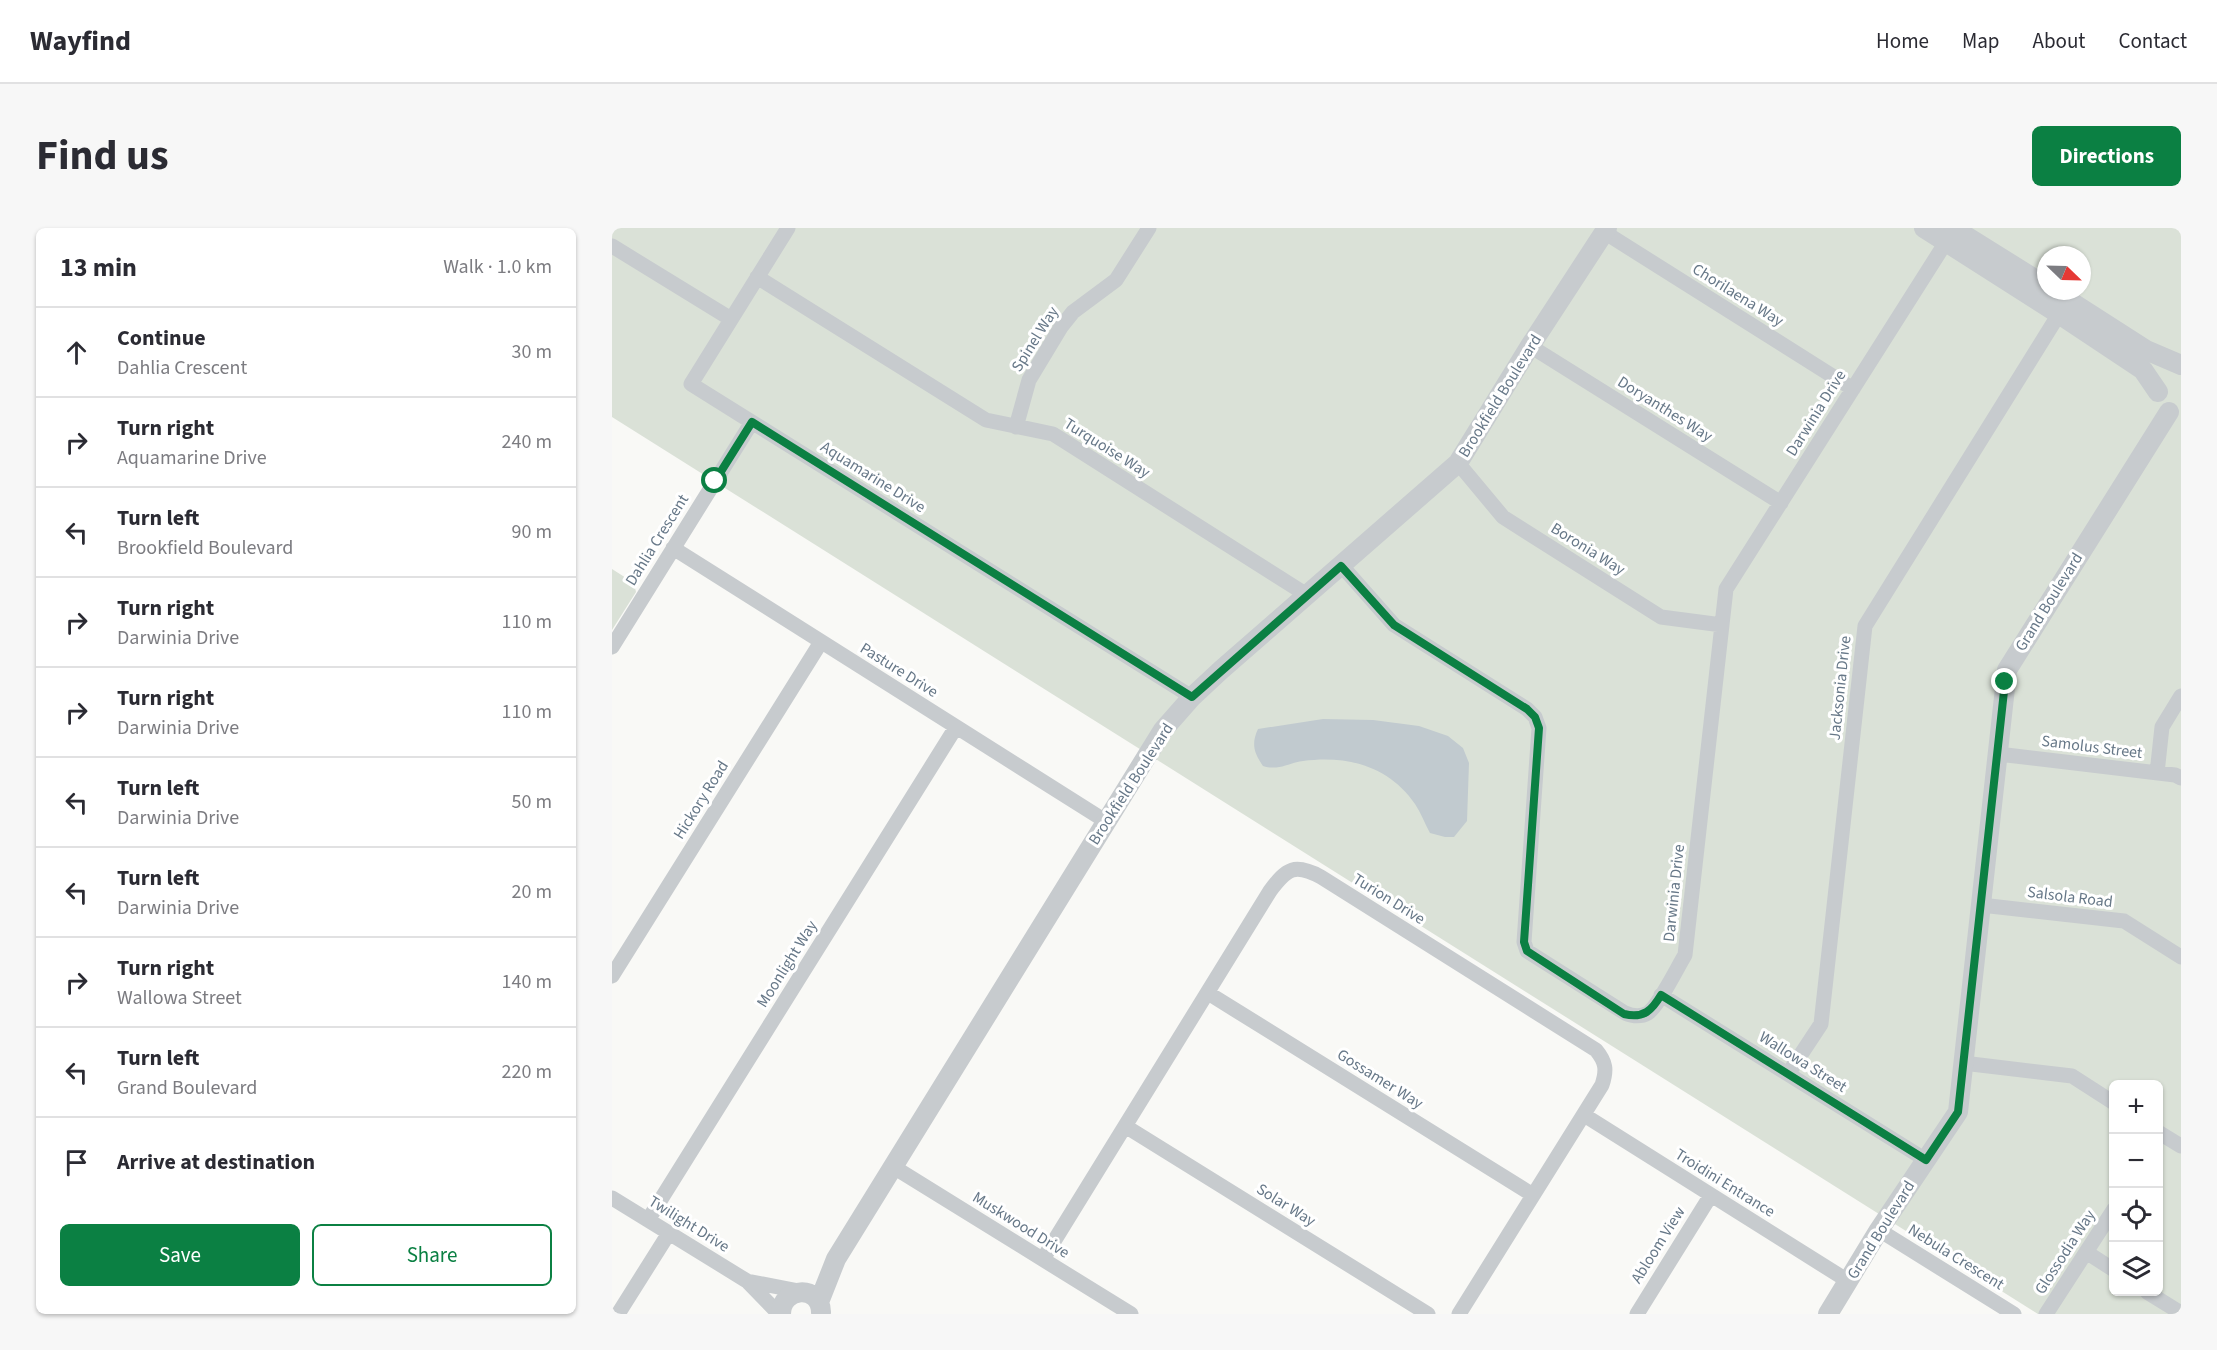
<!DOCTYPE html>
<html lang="en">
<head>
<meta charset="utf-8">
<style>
  :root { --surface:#fff; --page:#f7f7f7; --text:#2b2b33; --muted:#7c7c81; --line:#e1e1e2; --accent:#0b8043 }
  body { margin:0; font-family:"Source Sans 3",sans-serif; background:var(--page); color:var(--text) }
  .controls { position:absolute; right:18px; bottom:18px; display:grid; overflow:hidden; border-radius:9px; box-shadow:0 2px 4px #0004 }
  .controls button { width:54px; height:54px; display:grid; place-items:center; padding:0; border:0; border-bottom:2px solid var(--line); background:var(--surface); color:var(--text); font:30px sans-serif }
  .compass { position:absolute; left:1425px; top:18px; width:54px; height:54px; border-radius:50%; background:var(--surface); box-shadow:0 2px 4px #0004; rotate:113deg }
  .stop { position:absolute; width:18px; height:18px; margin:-14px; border:4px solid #0b8043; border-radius:50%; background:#fff }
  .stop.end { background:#0b8043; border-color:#fff; box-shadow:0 2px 6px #0008 }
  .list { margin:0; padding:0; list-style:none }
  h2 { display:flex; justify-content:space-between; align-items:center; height:78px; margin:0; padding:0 24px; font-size:26px }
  h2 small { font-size:20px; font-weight:400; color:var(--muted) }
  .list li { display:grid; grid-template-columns:39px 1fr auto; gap:18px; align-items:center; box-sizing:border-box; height:90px; padding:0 24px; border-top:2px solid var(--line) }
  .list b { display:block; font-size:22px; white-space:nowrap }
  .list p { margin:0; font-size:20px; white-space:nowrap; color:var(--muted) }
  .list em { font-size:20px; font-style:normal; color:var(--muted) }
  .actions { display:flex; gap:12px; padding:18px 24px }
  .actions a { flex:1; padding:14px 0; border:2px solid var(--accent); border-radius:9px; text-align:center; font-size:21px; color:var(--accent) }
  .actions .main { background:var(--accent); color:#fff }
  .icon { flex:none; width:33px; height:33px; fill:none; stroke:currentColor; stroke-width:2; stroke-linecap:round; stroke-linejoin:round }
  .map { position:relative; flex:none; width:1569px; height:1086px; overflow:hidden; border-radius:9px }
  header { display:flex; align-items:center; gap:36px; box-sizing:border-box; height:84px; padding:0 30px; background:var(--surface); border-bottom:2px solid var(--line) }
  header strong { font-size:28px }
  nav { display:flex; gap:33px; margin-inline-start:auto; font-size:21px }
  .intro { display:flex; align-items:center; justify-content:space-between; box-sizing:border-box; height:144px; padding:0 36px }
  h1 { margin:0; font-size:42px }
  .button { padding:15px 27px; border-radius:9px; background:var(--accent); color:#fff; font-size:21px; font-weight:700 }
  main { display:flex; gap:36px; padding:0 36px }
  aside { flex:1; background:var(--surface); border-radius:9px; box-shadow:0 2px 4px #0004 }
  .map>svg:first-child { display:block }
  .green { fill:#dae1d7; fill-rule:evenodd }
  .water { fill:#c1cacf }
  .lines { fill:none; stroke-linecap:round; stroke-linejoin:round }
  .minor { stroke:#c7cbce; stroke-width:15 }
  .tertiary { stroke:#c7cbce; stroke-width:20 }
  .route { stroke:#0b8043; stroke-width:8 }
  .labels { text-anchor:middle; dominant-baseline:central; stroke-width:6; stroke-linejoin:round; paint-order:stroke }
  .street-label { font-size:16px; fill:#677888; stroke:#fff }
</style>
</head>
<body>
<header>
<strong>Wayfind</strong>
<nav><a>Home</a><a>Map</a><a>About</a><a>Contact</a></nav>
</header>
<div class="intro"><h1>Find us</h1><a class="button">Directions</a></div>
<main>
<aside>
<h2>13 min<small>Walk · 1.0 km</small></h2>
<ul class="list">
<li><svg class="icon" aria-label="ahead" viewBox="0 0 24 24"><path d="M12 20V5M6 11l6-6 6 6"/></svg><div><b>Continue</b><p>Dahlia Crescent</p></div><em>30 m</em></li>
<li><svg class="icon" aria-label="right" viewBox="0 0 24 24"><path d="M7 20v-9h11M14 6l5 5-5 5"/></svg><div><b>Turn right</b><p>Aquamarine Drive</p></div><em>240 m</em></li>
<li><svg class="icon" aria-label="left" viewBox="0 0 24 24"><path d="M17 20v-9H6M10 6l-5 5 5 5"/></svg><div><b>Turn left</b><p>Brookfield Boulevard</p></div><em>90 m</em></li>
<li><svg class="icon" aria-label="right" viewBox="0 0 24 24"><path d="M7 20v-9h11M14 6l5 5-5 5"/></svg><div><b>Turn right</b><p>Darwinia Drive</p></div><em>110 m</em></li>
<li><svg class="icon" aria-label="right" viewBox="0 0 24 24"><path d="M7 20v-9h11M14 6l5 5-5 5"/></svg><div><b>Turn right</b><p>Darwinia Drive</p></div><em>110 m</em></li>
<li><svg class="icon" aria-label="left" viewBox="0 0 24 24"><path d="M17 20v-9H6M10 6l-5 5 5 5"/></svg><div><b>Turn left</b><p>Darwinia Drive</p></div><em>50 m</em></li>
<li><svg class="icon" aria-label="left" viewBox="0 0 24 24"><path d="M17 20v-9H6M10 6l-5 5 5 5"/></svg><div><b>Turn left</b><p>Darwinia Drive</p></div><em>20 m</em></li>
<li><svg class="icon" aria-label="right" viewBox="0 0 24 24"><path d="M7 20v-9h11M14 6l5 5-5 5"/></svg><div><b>Turn right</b><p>Wallowa Street</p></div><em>140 m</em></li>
<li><svg class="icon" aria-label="left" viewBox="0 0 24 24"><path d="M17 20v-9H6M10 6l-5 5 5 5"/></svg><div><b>Turn left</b><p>Grand Boulevard</p></div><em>220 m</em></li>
<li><svg class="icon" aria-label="arrive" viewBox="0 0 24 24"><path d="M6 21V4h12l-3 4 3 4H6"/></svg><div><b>Arrive at destination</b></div></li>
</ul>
<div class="actions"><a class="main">Save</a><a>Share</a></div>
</aside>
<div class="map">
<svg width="1569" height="1086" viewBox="0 0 1569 1086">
  <rect width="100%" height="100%" fill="#f9f9f6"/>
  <path class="green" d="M 0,0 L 1569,0 L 1569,1086 L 1426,1086 L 0,189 ZM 1434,27 L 1470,27 L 1470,63 L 1434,63 ZM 1502,856 L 1546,856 L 1546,1064 L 1502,1064 Z
    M 0,341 L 22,355 L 24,364 L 0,402 Z"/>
  <path class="water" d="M 711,491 L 761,492 L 807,498 L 836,508 L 851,520 L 857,535 L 855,593 L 842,609 L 833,609 L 818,605 C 813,596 809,585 803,576 C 777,538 735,527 691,533 C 676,535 667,543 651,538 C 642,525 639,516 646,501 Z"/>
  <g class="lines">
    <path class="minor" d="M 176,0 L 79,156 L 580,469
      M 992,4 L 1241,161
      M 0,18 L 119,91
      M 145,49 L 374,192 L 441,206 L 695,367
      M 918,118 L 1169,275
      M 404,199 L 417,152 L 449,99 L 461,84 L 504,52 L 537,0
      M 846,235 L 891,289 L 1049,389 L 1110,397
      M 61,320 L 495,594
      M 729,337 L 782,397 L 915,481 L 923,489 L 927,500 L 912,714 L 915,723 L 1013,785 C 1020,788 1029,789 1036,785 C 1047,777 1065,740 1073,727 L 1114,361 L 1334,14
      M 0,419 L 140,194
      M 1386,526 L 1563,547 L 1569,550
      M 1545,545 L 1550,499 L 1569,468
      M 1369,677 L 1512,693 L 1569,729
      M 0,748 L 209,414
      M 596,765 L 921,967
      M 1049,767 L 1314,932
      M 1351,835 L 1460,848 L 1502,875
      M 1176,846 L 1209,796 L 1253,398 L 1447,86
      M 972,887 L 1236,1053
      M 513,898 L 816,1086
      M 1546,904 L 1569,918
      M 280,938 L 519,1086
      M 0,970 L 135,1053 L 167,1086
      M 36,992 L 344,499
      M 1267,1002 L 1402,1086
      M 1474,1024 L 1502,1042
      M 431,1031 L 658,663 C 675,640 683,635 709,649 L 984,822 C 994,834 995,842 990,857 L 847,1086
      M 135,1053 L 187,1063
      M 1535,1064 L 1569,1085
      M 6,1086 L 57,1005
      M 1025,1086 L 1099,967
      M 1434,1086 L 1502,981"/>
    <path class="tertiary" d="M 1312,0 L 1447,86 L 1531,142 L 1546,164
      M 1341,0 L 1434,58
      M 1442,63 L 1534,122 L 1569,137
      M 207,1074 L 224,1031 L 551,502 L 580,469 L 609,442 L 846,235 L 918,118 L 995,0
      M 169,1086 C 169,1059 208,1056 209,1084
      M 1216,1086 L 1267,1002 L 1346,884 L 1395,442 L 1557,184"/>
  </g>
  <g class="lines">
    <path class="route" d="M 103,253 L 140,194 L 580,469 L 729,338 L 782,397 L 915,481 L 923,489 L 927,500 L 912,714 L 915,723 L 1012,786 C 1032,791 1040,782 1049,767 L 1314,932 L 1346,884 L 1393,454"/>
  </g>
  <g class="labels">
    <g class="street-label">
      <text transform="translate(1126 67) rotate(32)">Chorilaena Way</text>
      <text transform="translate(423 111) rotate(-58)">Spinel Way</text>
      <text transform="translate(888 168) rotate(-58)">Brookfield Boulevard</text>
      <text transform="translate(1053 181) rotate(32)">Doryanthes Way</text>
      <text transform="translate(1204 185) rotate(-58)">Darwinia Drive</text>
      <text transform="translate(495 220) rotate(32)">Turquoise Way</text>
      <text transform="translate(261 249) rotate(32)">Aquamarine Drive</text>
      <text transform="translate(45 312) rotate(-58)">Dahlia Crescent</text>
      <text transform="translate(976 321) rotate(32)">Boronia Way</text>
      <text transform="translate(1437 374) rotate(-58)">Grand Boulevard</text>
      <text transform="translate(287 442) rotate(32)">Pasture Drive</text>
      <text transform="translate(1228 460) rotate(-84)">Jacksonia Drive</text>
      <text transform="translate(1480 519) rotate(7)">Samolus Street</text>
      <text transform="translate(519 556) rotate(-57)">Brookfield Boulevard</text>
      <text transform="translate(89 572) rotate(-58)">Hickory Road</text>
      <text transform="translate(1062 665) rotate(-84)">Darwinia Drive</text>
      <text transform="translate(1458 669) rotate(7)">Salsola Road</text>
      <text transform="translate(777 671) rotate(32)">Turion Drive</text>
      <text transform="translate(175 736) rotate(-58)">Moonlight Way</text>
      <text transform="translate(1191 834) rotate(32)">Wallowa Street</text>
      <text transform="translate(768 851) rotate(32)">Gossamer Way</text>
      <text transform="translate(1113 955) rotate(32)">Troidini Entrance</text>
      <text transform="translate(674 977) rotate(32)">Solar Way</text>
      <text transform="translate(77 996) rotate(32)">Twilight Drive</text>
      <text transform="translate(409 997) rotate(32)">Muskwood Drive</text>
      <text transform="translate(1269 1002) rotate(-58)">Grand Boulevard</text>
      <text transform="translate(1046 1017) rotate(-58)">Abloom View</text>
      <text transform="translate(1453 1024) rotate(-57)">Glossodia Way</text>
      <text transform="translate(1344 1029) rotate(32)">Nebula Crescent</text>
    </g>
  </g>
</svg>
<div class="controls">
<button>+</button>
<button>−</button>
<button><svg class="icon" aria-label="locate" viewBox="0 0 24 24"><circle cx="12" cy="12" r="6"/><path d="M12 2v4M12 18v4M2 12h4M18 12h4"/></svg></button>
<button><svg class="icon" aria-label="layers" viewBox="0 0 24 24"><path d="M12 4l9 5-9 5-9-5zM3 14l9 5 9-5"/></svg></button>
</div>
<svg class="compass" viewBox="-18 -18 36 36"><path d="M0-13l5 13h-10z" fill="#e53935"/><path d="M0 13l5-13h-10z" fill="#7c7c81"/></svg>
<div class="stop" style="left:103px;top:253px"></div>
<div class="stop end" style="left:1393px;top:454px"></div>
</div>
</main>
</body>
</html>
